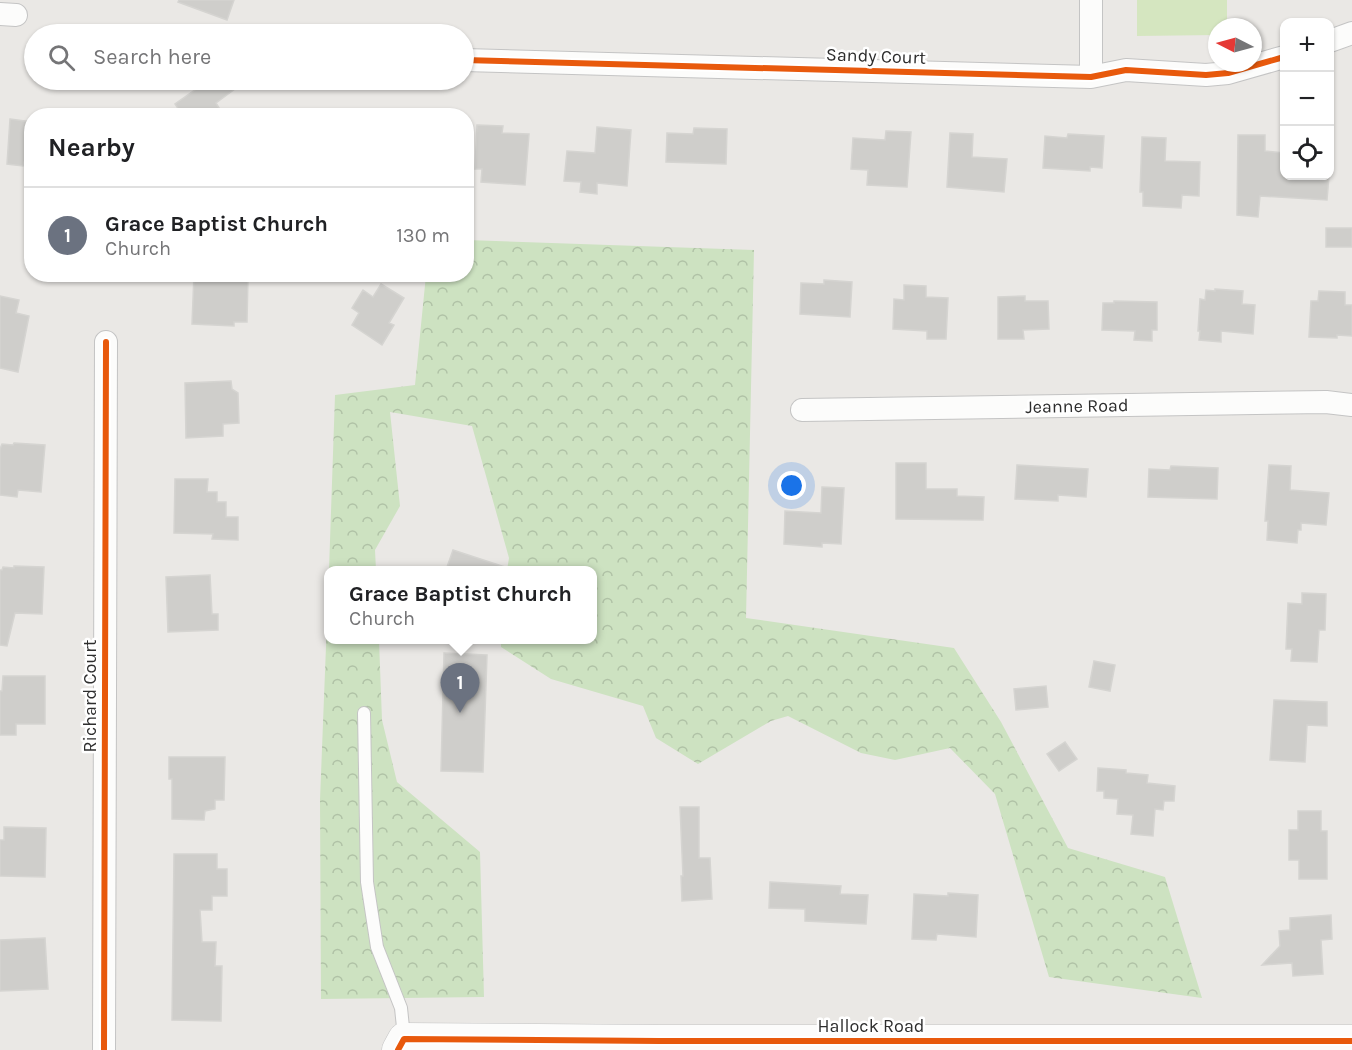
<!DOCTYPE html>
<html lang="en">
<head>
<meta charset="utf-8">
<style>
  :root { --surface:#fff; --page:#f6f6f6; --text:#202124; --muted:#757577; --line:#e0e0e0; --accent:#6f6e6d }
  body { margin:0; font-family:Karla,sans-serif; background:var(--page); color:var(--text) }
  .controls { position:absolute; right:18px; top:18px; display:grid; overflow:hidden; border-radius:12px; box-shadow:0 2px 4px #0004 }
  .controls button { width:54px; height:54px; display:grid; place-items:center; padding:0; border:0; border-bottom:2px solid var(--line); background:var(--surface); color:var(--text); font:30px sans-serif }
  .compass { position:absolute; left:1208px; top:18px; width:54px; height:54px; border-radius:50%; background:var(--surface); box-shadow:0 2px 4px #0004; rotate:276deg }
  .you { position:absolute; left:792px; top:486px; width:21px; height:21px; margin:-15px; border:4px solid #fff; border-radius:50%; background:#1a73e8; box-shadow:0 0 0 9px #1a73e833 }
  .badge { display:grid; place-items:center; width:39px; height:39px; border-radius:50%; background:var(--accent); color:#fff; font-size:20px; font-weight:700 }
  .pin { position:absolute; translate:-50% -50px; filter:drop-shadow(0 2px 3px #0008) }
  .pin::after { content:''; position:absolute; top:32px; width:21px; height:18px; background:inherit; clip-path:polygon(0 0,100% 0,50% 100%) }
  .popup { position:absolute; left:324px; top:566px; width:273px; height:78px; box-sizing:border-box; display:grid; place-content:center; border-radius:12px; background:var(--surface); filter:drop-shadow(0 2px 4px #0005); font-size:20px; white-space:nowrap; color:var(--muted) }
  .popup b { font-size:22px; color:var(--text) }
  .popup::after { content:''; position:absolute; left:50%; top:100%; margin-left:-12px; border:12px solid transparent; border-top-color:var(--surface) }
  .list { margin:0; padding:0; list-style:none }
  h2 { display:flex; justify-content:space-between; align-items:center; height:78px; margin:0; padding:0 24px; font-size:26px }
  h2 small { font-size:20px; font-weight:400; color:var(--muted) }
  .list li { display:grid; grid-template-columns:39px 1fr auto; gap:18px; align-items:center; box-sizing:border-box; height:96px; padding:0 24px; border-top:2px solid var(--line) }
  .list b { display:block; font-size:22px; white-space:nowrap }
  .list p { margin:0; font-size:20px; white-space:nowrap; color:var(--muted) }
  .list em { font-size:20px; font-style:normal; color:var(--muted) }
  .icon { flex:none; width:33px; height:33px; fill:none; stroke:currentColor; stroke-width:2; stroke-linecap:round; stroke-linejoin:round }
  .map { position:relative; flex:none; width:1352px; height:1050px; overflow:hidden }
  .search { position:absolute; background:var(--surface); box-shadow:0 2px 4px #0004; left:24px; top:24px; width:450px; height:66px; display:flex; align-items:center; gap:15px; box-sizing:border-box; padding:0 21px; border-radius:33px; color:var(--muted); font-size:22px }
  .panel { position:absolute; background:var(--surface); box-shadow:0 2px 4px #0004; left:24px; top:108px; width:450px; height:174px; border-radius:24px }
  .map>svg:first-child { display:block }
  .forest { fill:url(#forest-crowns) }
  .pitch { fill:#d5e6c0 }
  .building { fill:#cfcecb; stroke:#d5d4d1; stroke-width:1.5 }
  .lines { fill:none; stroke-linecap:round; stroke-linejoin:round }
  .lane-casing { stroke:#c4c4c4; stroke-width:14 }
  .street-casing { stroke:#c4c4c4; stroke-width:24 }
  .secondary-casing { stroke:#c4c4c4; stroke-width:33 }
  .lane { stroke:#fcfcfb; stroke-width:12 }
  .street { stroke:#fcfcfb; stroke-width:22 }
  .secondary { stroke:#fcfcfb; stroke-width:32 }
  .cycleway-casing { stroke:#fff; stroke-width:10 }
  .cycleway { stroke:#e8590c; stroke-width:6 }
  .labels { text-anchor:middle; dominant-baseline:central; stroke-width:5; stroke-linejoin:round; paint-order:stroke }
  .street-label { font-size:18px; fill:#2d2d2d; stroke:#fff }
</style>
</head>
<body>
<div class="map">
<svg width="1352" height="1050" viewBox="0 0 1352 1050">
  <defs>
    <pattern id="forest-crowns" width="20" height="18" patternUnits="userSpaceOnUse" patternTransform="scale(1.5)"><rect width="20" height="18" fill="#cde2c1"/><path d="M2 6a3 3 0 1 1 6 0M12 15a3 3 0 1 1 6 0" fill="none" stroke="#b0c2a6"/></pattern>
  </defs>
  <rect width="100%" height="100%" fill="#eae8e5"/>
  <path class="forest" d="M 467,240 L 754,250 L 746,618 L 954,648 L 1001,722 L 1068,848 L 1165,877 L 1202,998 L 1049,977 L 995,794 L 950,748 L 895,760 L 861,753 L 788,716 L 771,721 L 698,764 L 656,738 L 643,706 L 551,679 L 501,647 L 501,640 L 592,640 L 592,570 L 507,570 L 509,558 L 472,426 L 390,412 L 400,506 L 375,550 L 376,570 L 329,570 L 335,395 L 415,385 L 426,275 L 466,274 Z
    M 328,595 L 328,640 L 379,640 L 382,720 L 397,782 L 480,852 L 484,997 L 321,999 L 320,800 Z"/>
  <path class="pitch" d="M 1137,0 L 1227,0 L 1227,27 L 1217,27 L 1217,35 L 1137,36 Z"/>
  <path class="building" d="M 179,0 L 234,0 L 227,20 L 178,2 Z
    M 209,80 L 227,80 L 235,89 L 216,103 L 224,116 L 183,116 L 175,104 Z
    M 10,119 L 32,122 L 32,163 L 24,162 L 23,166 L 7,164 Z
    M 477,125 L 503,126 L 502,133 L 529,134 L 525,185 L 481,182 L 482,169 L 475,169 Z
    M 597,127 L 631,130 L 627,186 L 597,183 L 597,194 L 580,192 L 581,182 L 564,181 L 567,151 L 595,153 Z
    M 694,128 L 727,129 L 726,164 L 666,162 L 667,133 L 693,134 Z
    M 886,131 L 911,132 L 907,187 L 867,185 L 868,170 L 851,169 L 853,138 L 885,140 Z
    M 950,133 L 973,134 L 972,157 L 1007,159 L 1004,192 L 947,187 Z
    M 1068,134 L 1104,136 L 1102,168 L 1090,167 L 1090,171 L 1043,168 L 1045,136 L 1067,138 Z
    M 1238,135 L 1265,135 L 1265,151 L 1284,153 L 1284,176 L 1329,176 L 1327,200 L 1260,196 L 1258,217 L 1237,215 Z
    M 1142,137 L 1166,138 L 1165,161 L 1200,162 L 1199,196 L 1182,195 L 1181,208 L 1143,206 L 1143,192 L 1140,192 Z
    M 1326,228 L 1352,228 L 1352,247 L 1326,247 Z
    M 194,274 L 233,274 L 233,276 L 248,277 L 247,322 L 234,322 L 234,326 L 192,324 Z
    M 824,280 L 852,282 L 850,317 L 800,314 L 801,283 L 824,284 Z
    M 381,284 L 404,298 L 389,323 L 394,325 L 382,345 L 352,325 L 359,313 L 352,308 L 363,290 L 373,297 Z
    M 904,285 L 926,286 L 926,297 L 948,298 L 946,339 L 927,339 L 927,331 L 893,329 L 894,299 L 904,300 Z
    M 1215,289 L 1243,291 L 1242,304 L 1255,305 L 1253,334 L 1221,331 L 1221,342 L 1199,340 L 1200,331 L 1198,331 L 1200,299 L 1205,300 L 1206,290 L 1215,291 Z
    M 1319,291 L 1345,292 L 1345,305 L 1352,305 L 1352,336 L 1337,335 L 1337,338 L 1309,337 L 1311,301 L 1318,301 Z
    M 0,296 L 19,300 L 16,313 L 29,316 L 18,372 L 0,368 Z
    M 1025,296 L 1025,301 L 1048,301 L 1049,329 L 1023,330 L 1024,339 L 998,339 L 998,297 Z
    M 1114,301 L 1157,302 L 1157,330 L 1152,330 L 1152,341 L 1134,340 L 1135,331 L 1102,330 L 1103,303 L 1114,303 Z
    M 231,381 L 232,389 L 238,393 L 239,423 L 223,424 L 223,436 L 186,438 L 185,383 Z
    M 14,443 L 45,445 L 41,492 L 18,490 L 17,497 L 0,495 L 0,449 L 2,444 L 13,445 Z
    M 896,463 L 926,463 L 926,489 L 957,489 L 957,496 L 984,497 L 983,520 L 896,519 Z
    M 1017,465 L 1088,469 L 1086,497 L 1058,495 L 1058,501 L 1015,499 Z
    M 1269,465 L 1291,466 L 1290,490 L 1329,493 L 1326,525 L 1301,523 L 1301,530 L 1298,530 L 1297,543 L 1267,540 L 1268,521 L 1265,521 Z
    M 1171,466 L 1218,468 L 1217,499 L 1148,497 L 1149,469 L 1170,470 Z
    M 175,479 L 208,479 L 207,492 L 217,492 L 217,502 L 226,502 L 226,517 L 238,517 L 238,540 L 212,539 L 213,534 L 174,533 Z
    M 822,487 L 844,488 L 841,544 L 822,543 L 822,547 L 784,544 L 785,511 L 821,513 Z
    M 453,550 L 505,567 L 505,570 L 446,570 Z
    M 14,566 L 44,567 L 42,614 L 15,613 L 7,646 L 0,645 L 0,570 L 2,570 L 3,567 L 14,568 Z
    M 210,575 L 212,614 L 218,614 L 218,630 L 168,632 L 166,577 Z
    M 1302,593 L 1326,594 L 1325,630 L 1319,630 L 1317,662 L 1291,661 L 1292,649 L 1286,649 L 1288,603 L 1302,604 Z
    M 444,653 L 487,655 L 483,772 L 441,771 Z
    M 1094,661 L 1115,665 L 1110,691 L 1089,687 Z
    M 3,676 L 45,676 L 45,724 L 16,724 L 16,735 L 0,735 L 0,691 L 2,691 Z
    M 1046,686 L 1048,707 L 1016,710 L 1014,689 Z
    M 1274,700 L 1327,702 L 1327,726 L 1307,725 L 1305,762 L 1270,760 Z
    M 1065,742 L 1077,759 L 1059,771 L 1047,754 Z
    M 169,757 L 225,757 L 224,800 L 215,800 L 215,809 L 205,811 L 204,820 L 172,819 L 172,779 L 169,779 Z
    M 1098,768 L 1126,770 L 1126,773 L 1148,775 L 1147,783 L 1175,786 L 1174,801 L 1164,801 L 1163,810 L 1155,809 L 1153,836 L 1131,834 L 1133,815 L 1117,814 L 1118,799 L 1104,798 L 1104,791 L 1097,791 Z
    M 680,807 L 699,807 L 699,858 L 710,858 L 712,899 L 682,901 L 681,876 L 683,876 Z
    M 1298,811 L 1321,811 L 1321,831 L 1327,831 L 1327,879 L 1299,879 L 1299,860 L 1289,860 L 1289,830 L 1298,830 Z
    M 4,827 L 46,828 L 45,877 L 0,876 L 0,840 L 4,840 Z
    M 174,854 L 217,854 L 217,869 L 227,869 L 227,896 L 212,896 L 212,910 L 200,910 L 202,942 L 216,942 L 215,966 L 222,966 L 221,1021 L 172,1020 Z
    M 770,882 L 841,886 L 840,894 L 868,895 L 866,924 L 805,921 L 805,909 L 769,908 Z
    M 948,893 L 978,895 L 976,937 L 937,934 L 936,940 L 912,939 L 914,894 L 948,896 Z
    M 1331,915 L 1332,939 L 1321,940 L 1323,974 L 1293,976 L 1292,963 L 1262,965 L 1280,946 L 1279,931 L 1290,930 L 1290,918 Z
    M 45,938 L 48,989 L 0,991 L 0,940 Z"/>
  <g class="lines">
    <g class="lane-casing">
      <path id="lane" d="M 364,713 L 367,882 L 377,947 L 401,1008 L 404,1037"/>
    </g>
    <g class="street-casing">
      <path id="street" d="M 0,14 L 16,15
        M 1330,41 L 1352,33
        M 464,60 L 1091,77 L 1126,70 L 1206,75 L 1228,73 L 1284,57
        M 1091,77 L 1091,0
        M 802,410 L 1326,402 L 1352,405
        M 104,1050 L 106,342"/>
    </g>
    <g class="secondary-casing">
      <path id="secondary" d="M 398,1050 L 404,1039 L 659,1041 L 1352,1041"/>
    </g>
    <use href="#lane" class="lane"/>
    <use href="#street" class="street"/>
    <use href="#secondary" class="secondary"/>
    <g class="cycleway-casing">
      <path id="cycleway" d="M 464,60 L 1091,77 L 1126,70 L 1206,75 L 1228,73 L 1284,57
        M 104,1050 L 106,342
        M 398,1050 L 404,1039 L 659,1041 L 1352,1041"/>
    </g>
    <use href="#cycleway" class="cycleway"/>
  </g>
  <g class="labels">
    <g class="street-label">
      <text transform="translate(876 56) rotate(2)">Sandy Court</text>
      <text transform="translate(1077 406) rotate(-1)">Jeanne Road</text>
      <text transform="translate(90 696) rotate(-90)">Richard Court</text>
      <text x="871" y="1026">Hallock Road</text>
    </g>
  </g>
</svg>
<div class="controls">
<button>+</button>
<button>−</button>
<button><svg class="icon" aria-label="locate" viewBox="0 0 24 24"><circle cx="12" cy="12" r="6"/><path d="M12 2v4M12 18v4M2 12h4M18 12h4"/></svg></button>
</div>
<svg class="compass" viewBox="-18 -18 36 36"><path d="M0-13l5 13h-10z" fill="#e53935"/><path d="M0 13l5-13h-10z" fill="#757577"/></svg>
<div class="you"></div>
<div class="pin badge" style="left:460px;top:713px;background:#6b7280">1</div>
<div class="popup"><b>Grace Baptist Church</b>Church</div>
<div class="search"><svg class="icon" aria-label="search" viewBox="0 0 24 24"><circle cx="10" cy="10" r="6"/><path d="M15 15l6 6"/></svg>Search here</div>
<section class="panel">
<h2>Nearby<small></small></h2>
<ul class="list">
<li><span class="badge" style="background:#6b7280">1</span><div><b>Grace Baptist Church</b><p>Church</p></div><em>130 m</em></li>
</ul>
</section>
</div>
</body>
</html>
